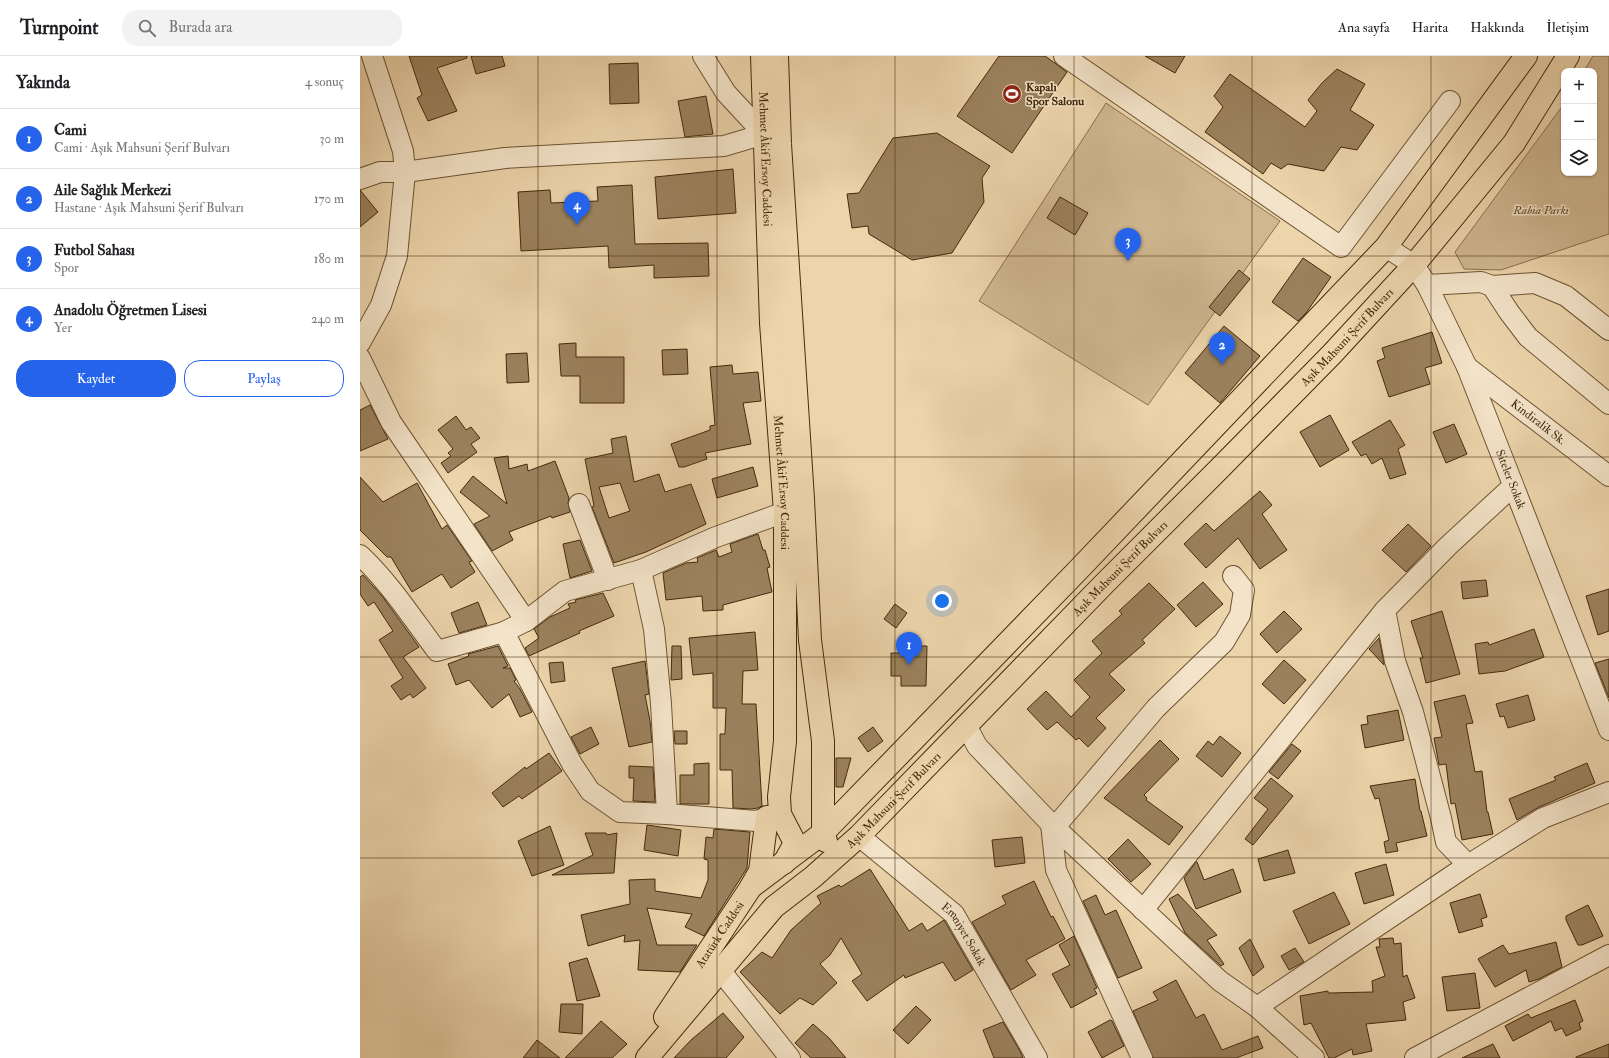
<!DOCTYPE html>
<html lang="tr">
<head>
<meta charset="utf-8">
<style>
  :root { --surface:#fff; --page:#f2f2f2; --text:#202124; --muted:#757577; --line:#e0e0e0; --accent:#2563eb }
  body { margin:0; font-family:"IM FELL Double Pica",serif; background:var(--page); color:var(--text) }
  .controls { position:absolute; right:12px; top:12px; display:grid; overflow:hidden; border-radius:8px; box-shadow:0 1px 3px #0004 }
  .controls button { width:36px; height:36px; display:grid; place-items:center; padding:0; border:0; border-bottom:1px solid var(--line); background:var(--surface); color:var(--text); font:20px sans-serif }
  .you { position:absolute; left:582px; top:545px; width:14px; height:14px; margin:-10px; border:3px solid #fff; border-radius:50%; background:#1a73e8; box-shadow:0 0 0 6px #1a73e833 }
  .badge { display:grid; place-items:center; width:26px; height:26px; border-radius:50%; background:var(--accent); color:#fff; font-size:13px; font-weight:700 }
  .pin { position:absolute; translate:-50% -33px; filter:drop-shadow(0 1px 2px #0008) }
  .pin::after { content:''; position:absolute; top:21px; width:14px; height:12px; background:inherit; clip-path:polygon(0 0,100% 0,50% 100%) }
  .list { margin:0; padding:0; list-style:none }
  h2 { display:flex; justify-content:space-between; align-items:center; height:52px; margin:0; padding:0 16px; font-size:17px }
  h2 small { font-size:13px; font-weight:400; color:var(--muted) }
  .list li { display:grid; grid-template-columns:26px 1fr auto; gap:12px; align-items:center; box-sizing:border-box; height:60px; padding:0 16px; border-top:1px solid var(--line) }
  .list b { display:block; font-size:15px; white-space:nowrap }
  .list p { margin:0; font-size:13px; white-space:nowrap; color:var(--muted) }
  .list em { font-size:13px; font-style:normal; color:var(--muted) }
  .actions { display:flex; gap:8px; padding:12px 16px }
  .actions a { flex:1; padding:9px 0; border:1px solid var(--accent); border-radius:16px; text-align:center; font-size:14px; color:var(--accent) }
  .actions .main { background:var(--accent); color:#fff }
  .icon { flex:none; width:22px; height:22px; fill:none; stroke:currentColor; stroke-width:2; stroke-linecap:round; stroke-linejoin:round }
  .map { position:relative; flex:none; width:1249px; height:1002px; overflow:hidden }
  header { display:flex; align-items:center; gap:24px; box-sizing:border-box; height:56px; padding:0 20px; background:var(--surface); border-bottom:1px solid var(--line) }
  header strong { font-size:19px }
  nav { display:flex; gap:22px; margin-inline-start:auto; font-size:14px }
  .search { width:280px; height:36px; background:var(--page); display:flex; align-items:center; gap:10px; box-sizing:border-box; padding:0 14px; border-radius:16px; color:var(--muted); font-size:15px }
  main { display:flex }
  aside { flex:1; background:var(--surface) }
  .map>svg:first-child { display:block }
  .green { fill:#cfb790; stroke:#8a704e }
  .building { fill:#9b825e; stroke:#442a0b; fill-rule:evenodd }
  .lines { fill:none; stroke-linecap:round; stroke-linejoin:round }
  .minor-casing { stroke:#6e5433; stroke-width:22 }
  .major-casing { stroke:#442a0b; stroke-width:24 }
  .minor { stroke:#f3e3c8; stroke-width:20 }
  .major { stroke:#ecd4ab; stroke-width:22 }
  .grid { fill:none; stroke:#442a0b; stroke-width:1; stroke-opacity:0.55 }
  .labels { text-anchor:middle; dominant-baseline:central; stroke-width:3; stroke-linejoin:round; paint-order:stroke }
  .poi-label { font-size:12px; font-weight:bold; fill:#442a0b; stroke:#f3e3c8; text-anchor:start }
  .street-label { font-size:12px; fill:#442a0b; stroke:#f3e3c8 }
  .park-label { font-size:12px; font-style:italic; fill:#604626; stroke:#f3e3c8 }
</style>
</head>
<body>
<header>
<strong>Turnpoint</strong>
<div class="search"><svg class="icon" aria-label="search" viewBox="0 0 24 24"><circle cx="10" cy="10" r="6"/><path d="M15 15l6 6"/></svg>Burada ara</div>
<nav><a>Ana sayfa</a><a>Harita</a><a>Hakkında</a><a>İletişim</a></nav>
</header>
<main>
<aside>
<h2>Yakında<small>4 sonuç</small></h2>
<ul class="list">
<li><span class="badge">1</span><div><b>Cami</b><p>Cami · Aşık Mahsuni Şerif Bulvarı</p></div><em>30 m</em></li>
<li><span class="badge">2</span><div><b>Aile Sağlık Merkezi</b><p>Hastane · Aşık Mahsuni Şerif Bulvarı</p></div><em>170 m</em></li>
<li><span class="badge">3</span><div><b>Futbol Sahası</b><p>Spor</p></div><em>180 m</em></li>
<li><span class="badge">4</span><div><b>Anadolu Öğretmen Lisesi</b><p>Yer</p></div><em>240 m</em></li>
</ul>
<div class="actions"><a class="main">Kaydet</a><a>Paylaş</a></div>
</aside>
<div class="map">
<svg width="1249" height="1002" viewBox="0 0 1249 1002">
  <rect width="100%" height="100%" fill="#ecd4ab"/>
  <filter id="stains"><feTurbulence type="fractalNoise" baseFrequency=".005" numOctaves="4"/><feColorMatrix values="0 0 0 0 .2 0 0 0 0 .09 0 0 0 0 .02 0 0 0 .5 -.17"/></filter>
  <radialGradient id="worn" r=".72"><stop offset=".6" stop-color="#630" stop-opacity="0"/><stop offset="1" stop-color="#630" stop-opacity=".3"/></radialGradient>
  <path class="green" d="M 1233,0 L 1249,0 L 1249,178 L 1141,214 L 1104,213 L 1095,196 L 1204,48 L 1204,117 L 1234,117 L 1234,15 L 1224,15 Z
    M 746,47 L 920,165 L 788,349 L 619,245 Z"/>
  <path class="building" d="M 49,0 L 107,0 L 107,2 L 77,12 L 97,55 L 68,65 L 57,42 L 62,39 Z
    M 111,0 L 142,0 L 145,10 L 116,18 Z
    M 639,0 L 685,0 L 707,16 L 652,97 L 597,60 Z
    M 785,0 L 825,0 L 815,17 Z
    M 278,7 L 279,47 L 250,48 L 249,8 Z
    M 977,13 L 1005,28 L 990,54 L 1014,69 L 997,94 L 981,91 L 964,115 L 928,108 L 921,113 L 911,107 L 903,118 L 845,76 L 863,51 L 854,40 L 870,18 L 945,71 L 957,55 L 948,44 L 962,27 Z
    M 346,40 L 353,78 L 325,81 L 318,45 Z
    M 577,77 L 630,110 L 622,122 L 624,146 L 592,197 L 552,204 L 509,178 L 508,170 L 492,172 L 487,138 L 499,137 L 533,82 Z
    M 373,113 L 376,157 L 298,163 L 295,121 Z
    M 272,129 L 275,188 L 348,187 L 349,220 L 294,222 L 294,209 L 249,212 L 248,190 L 161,195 L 158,136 L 190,134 L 191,147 L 238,145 L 237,131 Z
    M 0,134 L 18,156 L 0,171 Z
    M 700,141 L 728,157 L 715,179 L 687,162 Z
    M 943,202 L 971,221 L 946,257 L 938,265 L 912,246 Z
    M 879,214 L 890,223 L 860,260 L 849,251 Z
    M 864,270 L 900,300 L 860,347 L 825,317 Z
    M 1072,276 L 1082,307 L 1065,312 L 1070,328 L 1029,341 L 1017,305 L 1025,302 L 1022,292 Z
    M 216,287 L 216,301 L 264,301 L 264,347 L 220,347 L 220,320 L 201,320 L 199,288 Z
    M 327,293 L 328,318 L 303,319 L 302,294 Z
    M 167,297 L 169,326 L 147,327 L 146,298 Z
    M 372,309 L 373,318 L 398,316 L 401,345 L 383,347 L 391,388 L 345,397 L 347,403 L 324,411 L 319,411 L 311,388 L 350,374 L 350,370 L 355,369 L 350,311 Z
    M 10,349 L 28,383 L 0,395 L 0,354 Z
    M 970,359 L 989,394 L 960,411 L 940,376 Z
    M 96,360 L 106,374 L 111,371 L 120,382 L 111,388 L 117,396 L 88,417 L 81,407 L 91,400 L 88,397 L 93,393 L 78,374 Z
    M 1030,364 L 1045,389 L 1038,393 L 1046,418 L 1030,423 L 1022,402 L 1012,408 L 1006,398 L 1001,400 L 992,386 Z
    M 1094,368 L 1107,398 L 1086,407 L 1073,376 Z
    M 266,380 L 274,426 L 299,418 L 305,436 L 331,428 L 346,468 L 286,496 L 254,507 L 232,451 L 234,450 L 225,403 L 253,397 L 251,383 ZM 260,427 L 270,455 L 249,462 L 239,431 Z
    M 148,400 L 149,413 L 167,408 L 168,415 L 195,405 L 209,442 L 208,447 L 210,456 L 192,462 L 191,460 L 149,476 L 153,484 L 132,495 L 114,468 L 130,460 L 100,436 L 113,420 L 147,448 L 134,402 Z
    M 393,411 L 398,430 L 357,442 L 352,423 Z
    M 0,421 L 23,446 L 57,427 L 82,473 L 87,469 L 112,505 L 109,506 L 115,516 L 91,532 L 82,518 L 52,536 L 31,501 L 27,501 L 0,474 Z
    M 900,435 L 912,449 L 902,458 L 927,494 L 900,513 L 878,482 L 846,512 L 824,488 L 846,467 L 854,475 Z
    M 1048,468 L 1071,490 L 1046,516 L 1022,494 Z
    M 398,478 L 403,494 L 405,494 L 410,511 L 407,512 L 412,536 L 363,549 L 363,554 L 343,555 L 342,540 L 306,544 L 303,517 L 326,507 L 338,506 L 337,502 L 356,494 L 359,501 L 372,496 L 370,488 Z
    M 220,484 L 232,515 L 210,522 L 203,488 Z
    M 3,519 L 22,540 L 59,591 L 43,601 L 66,632 L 53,642 L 50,638 L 41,644 L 31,630 L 43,622 L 19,584 L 33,575 L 14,546 L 8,550 L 0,538 L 0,521 Z
    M 1126,524 L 1128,540 L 1103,543 L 1101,526 Z
    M 843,526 L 863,548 L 836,571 L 817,549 Z
    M 789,527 L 815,553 L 782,584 L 785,587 L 749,618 L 765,634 L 736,662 L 746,672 L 728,691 L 719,682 L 716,684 L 697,666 L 687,674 L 667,653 L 686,635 L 711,661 L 730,641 L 714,624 L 742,597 L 732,585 L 762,558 L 759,555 Z
    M 1249,533 L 1249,575 L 1238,579 L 1226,540 Z
    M 243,537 L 254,560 L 219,575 L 220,577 L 169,600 L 165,592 L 179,582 L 174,573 L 190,561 L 210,552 L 208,548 L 216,546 L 215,544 Z
    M 118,546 L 127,569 L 99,577 L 91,557 Z
    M 535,548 L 547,557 L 536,572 L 524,563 Z
    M 924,555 L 942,573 L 917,597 L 900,578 Z
    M 1082,555 L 1100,618 L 1066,627 L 1060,602 L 1063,602 L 1051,565 Z
    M 1174,573 L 1184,601 L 1145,615 L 1119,618 L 1115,588 L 1128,586 L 1129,589 Z
    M 395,576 L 398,614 L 383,615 L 382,648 L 396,648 L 402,750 L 398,752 L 391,753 L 373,752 L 372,714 L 360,714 L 360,678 L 365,678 L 366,652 L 353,652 L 353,617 L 333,619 L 329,582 Z
    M 1019,582 L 1024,607 L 1024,609 L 1009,593 Z
    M 138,590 L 148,610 L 143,612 L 150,612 L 156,624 L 154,625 L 160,633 L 172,656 L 160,661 L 149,638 L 132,652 L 109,624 L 96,629 L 88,608 L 109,600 L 108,598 Z
    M 312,590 L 321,590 L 322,623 L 311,624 Z
    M 545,590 L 567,590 L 566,630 L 541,630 L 541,620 L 531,620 L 531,597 L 544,597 Z
    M 1249,603 L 1249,642 L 1235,607 Z
    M 924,604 L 946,624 L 924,648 L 902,628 Z
    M 285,605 L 289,638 L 285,639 L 290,665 L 292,686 L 269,691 L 252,612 Z
    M 203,606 L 205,625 L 191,627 L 189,607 Z
    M 1105,639 L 1113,667 L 1106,668 L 1115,716 L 1122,715 L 1127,756 L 1128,756 L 1133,778 L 1102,784 L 1095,747 L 1091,748 L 1086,708 L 1079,709 L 1074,682 L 1082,681 L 1074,646 Z
    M 1168,639 L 1175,664 L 1148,672 L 1144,660 L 1140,661 L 1136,648 Z
    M 1038,654 L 1044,684 L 1005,692 L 1001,669 L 1008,668 L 1007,660 Z
    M 231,671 L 239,688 L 220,698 L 211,681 Z
    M 513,671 L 523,685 L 508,696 L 498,682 Z
    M 314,675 L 327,675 L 327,688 L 315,688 Z
    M 860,680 L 881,697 L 862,721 L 836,700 L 848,685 L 853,689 Z
    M 800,684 L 819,703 L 784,739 L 787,742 L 786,744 L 823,771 L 809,789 L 744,742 Z
    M 932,688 L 941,695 L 918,723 L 909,716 Z
    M 189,697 L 202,715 L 162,743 L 159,740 L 143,751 L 132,737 L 165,711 L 166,713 Z
    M 476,702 L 491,702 L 483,731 L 476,731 Z
    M 349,707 L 349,748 L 320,748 L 320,719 L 334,719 L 334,708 Z
    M 1227,707 L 1235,727 L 1179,751 L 1157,764 L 1149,743 L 1196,724 L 1194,721 Z
    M 269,710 L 293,711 L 295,746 L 273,745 L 274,722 L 269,722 Z
    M 911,722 L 933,740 L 893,789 L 885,783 L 908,753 L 894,742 Z
    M 1055,723 L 1060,755 L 1061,755 L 1067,780 L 1036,787 L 1038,795 L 1026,797 L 1024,786 L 1029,784 L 1019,742 L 1015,743 L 1010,730 Z
    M 287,769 L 321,774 L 318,800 L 284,794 Z
    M 190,770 L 204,809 L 172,820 L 158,785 Z
    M 354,773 L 390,776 L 387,812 L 344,880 L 325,871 L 332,858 L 287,852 L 297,889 L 337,889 L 320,916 L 278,914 L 280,884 L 264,886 L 265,879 L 228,890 L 221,859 L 270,848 L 269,824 L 295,823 L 295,835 L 341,842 L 348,824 L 348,804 L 344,803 L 346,781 L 353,782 Z
    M 225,777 L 246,777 L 247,779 L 257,777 L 254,817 L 192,819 L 233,799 Z
    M 662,781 L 665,807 L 635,811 L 632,784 Z
    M 768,783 L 791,808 L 771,826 L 748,803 Z
    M 928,794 L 935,817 L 904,825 L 898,803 Z
    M 836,806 L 837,806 L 844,824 L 873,813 L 881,836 L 836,853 L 824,822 Z
    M 1026,808 L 1034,839 L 1004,848 L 995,817 Z
    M 510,813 L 549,875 L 562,867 L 567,875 L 584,864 L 613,914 L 595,925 L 583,906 L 545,922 L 544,919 L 507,945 L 492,925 L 502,918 L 481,882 L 470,899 L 460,908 L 477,927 L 453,949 L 440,942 L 420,958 L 380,916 L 402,896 L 412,902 L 431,874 L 461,847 L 457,840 L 479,829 L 481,831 Z
    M 674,825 L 691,861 L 693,860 L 705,883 L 666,904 L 676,919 L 651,934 L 612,866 L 646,848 L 642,840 Z
    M 974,836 L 990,868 L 949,888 L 933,855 Z
    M 818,838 L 857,879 L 847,884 L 864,908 L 861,910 L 825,877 L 809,843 Z
    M 1120,838 L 1127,861 L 1121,863 L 1123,870 L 1099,877 L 1090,847 Z
    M 736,839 L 745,859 L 756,854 L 782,912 L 758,922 L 723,845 Z
    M 1228,849 L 1243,880 L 1222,889 L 1218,889 L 1206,864 L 1206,860 Z
    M 714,880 L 737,932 L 734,933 L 737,938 L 711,952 L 692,918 L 710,909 L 699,889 Z
    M 1033,882 L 1034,888 L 1041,887 L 1043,921 L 1047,919 L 1055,942 L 1043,946 L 1046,964 L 1006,968 L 1012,995 L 993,999 L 992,993 L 974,1002 L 969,1002 L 951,967 L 944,969 L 940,940 L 968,935 L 968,937 L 1013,936 L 1012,925 L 1025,920 L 1016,891 L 1020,891 L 1019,883 Z
    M 890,883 L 904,911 L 893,920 L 879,892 Z
    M 1196,886 L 1202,911 L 1179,923 L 1169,926 L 1166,914 L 1135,931 L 1118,903 L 1143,889 L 1149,898 Z
    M 935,892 L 944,906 L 929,914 L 921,900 Z
    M 227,902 L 240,940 L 217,945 L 209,907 Z
    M 1115,917 L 1120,952 L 1087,955 L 1082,921 Z
    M 816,924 L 836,962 L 844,958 L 862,994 L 898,980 L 903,992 L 876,1002 L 793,1002 L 773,955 L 798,944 L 793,936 Z
    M 1215,944 L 1223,965 L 1219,967 L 1221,973 L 1206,980 L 1202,972 L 1195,975 L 1191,965 L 1153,985 L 1145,970 L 1168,958 L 1171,962 Z
    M 201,948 L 223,948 L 222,978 L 199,976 Z
    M 556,950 L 571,964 L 548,988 L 533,974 Z
    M 363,957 L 384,981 L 366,1002 L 314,1002 L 331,984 Z
    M 750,964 L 752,965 L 764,990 L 742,1002 L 728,976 Z
    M 241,965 L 267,988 L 252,1002 L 205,1002 Z
    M 643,966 L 660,995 L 663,1002 L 634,1002 L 623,974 Z
    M 453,968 L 469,982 L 486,1002 L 451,1002 L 435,987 Z
    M 177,984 L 200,1002 L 163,1002 Z
    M 1133,988 L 1140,1002 L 1102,1002 Z
    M 1249,988 L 1249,1002 L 1216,1002 L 1216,1001 Z"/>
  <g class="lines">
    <g class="minor-casing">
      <g id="minor">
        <path d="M 704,0 L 981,191 L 1090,45"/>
        <path d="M 0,123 L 20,116 L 45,116 L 145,102 L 364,90 L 404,78 L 366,37 L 343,0"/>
        <path id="s1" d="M 1026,191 L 1054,209 L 1067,229 L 1107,311 L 1249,674"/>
        <path d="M 1067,229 L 1121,226 L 1132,230 L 1175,227 L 1206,240 L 1249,274"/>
        <path d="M 1132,230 L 1149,256 L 1168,281 L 1249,348"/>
        <path d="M 0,287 L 21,249 L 37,200 L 45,116 L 43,95 L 12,0"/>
        <path d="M 0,302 L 31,366 L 166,565 L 144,576 L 212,708 L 230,735 L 260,756 L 307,758 L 396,765 L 420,758"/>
        <path id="s2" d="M 1107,311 L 1249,420"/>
        <path d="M 219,448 L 248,524"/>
        <path d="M 0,499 C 29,526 53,563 77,595 L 144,576"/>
        <path d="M 281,514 L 294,573 L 301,648 L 307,758"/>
        <path d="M 1025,554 L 1035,605 L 1053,656 L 1081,762 L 1086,786 L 1108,809"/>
        <path d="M 166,565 L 205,535 L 281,514 L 356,481 L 425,456 L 438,446"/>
        <path d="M 606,669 L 617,690 L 691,768 L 860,925 L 897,951 L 954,1002"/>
        <path d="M 691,768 L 696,814 L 782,1002"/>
        <path d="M 695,771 L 796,652 L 864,586 L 880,559 L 884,534 L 873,520"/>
        <path id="s3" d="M 499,780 L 594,858 L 677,1002"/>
        <path d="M 783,854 L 1025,554 L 1088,490 L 1153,430"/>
        <path d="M 360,914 L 430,1002"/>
        <path d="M 897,951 L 1108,809 L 1183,762 L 1249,736"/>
        <path d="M 1055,1002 L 1249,899"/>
      </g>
    </g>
    <g class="major-casing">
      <g id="major">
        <path id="s4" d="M 402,0 L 411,267 L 425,456 L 425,685 L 419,741 L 420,758 L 435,787 L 424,807"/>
        <path d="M 417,0 L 420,88 L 443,443 L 450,584 L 463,685 L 463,777 L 466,785"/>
        <path d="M 391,831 L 400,815 L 407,761"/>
        <path id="s5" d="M 305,961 L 391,831 L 463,777 L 721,511 L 1026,191 L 1166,0"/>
        <path id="s6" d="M 287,1002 L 414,851 L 453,821 L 499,780 L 744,528 L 860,412 L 972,298 L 1054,209 L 1154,87 L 1208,0"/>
      </g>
    </g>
    <use href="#minor" class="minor"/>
    <use href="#major" class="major"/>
  </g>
  <path class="grid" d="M 178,0 L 178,1002M 357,0 L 357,1002M 535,0 L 535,1002M 714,0 L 714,1002M 892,0 L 892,1002M 1071,0 L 1071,1002M 0,200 L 1249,200M 0,401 L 1249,401M 0,601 L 1249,601M 0,802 L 1249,802"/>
  <defs>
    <g id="stadium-disc" transform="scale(1)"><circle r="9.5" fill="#8f2418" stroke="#f3e3c8"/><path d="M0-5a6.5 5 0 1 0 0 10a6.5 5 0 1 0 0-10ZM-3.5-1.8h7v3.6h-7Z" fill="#fff"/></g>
  </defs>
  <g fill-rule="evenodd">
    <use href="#stadium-disc" x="652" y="38"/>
  </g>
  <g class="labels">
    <g class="poi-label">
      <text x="666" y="31">Kapalı<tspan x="666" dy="14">Spor Salonu</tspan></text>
    </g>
    <g class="street-label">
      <text stroke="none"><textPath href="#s4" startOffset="103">Mehmet Âkif Ersoy Caddesi</textPath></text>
      <text stroke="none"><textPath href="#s6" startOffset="1006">Aşık Mahsuni Şerif Bulvarı</textPath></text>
      <text stroke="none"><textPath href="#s2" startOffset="90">Kindiralik Sk.</textPath></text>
      <text stroke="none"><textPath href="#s1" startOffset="269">Siteler Sokak</textPath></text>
      <text stroke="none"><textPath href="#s4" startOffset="427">Mehmet Âkif Ersoy Caddesi</textPath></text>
      <text stroke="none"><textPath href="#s6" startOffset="682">Aşık Mahsuni Şerif Bulvarı</textPath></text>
      <text stroke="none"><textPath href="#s6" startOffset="358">Aşık Mahsuni Şerif Bulvarı</textPath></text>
      <text stroke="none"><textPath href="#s5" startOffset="99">Atatürk Caddesi</textPath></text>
      <text stroke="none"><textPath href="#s3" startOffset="145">Emniyet Sokak</textPath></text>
    </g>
    <g class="park-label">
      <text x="1181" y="154">Rabia Parkı</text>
    </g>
  </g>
  <rect width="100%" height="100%" filter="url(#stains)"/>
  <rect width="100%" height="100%" fill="url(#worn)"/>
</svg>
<div class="controls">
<button>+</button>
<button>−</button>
<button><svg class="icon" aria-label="layers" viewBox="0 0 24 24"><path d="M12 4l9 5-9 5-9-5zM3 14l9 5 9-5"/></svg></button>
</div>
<div class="you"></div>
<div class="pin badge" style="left:549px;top:609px">1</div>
<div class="pin badge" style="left:862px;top:309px">2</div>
<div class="pin badge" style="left:768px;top:205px">3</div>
<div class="pin badge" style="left:217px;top:169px">4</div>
</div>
</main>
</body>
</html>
